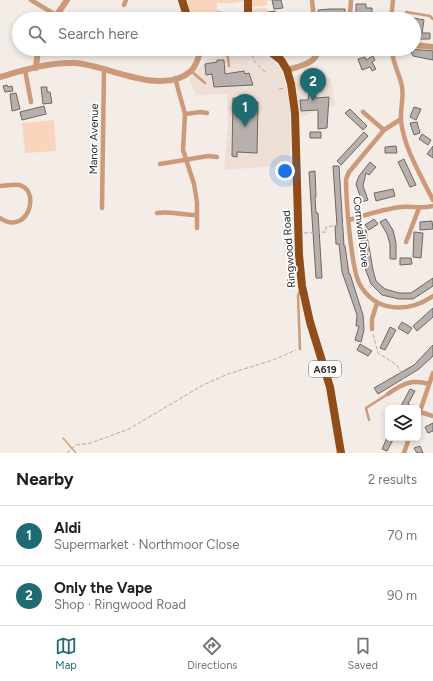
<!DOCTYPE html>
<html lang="en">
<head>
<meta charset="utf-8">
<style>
  :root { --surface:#fff; --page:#f2f2f2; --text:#202124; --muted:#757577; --line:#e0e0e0; --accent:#1f6b72 }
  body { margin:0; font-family:Figtree,sans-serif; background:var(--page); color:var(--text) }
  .controls { position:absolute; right:12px; bottom:12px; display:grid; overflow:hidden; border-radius:6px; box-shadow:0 2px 6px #0003 }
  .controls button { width:36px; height:36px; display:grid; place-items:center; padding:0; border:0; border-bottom:1px solid var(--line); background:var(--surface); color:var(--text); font:20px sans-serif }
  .you { position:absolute; left:285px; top:171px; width:14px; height:14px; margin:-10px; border:3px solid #fff; border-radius:50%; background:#1a73e8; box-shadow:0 0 0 6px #1a73e833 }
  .badge { display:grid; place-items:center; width:26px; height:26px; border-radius:50%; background:var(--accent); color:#fff; font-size:13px; font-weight:700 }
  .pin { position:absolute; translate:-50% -33px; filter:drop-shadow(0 1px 2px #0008) }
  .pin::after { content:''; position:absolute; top:21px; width:14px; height:12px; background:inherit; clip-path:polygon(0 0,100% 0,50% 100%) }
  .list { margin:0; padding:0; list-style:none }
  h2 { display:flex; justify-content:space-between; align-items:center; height:52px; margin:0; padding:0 16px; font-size:17px }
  h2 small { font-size:13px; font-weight:400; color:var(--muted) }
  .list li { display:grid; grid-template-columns:26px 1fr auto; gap:12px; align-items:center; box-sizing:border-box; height:60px; padding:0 16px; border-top:1px solid var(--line) }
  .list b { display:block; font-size:15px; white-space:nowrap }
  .list p { margin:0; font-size:13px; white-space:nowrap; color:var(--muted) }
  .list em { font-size:13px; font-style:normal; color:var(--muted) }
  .icon { flex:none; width:22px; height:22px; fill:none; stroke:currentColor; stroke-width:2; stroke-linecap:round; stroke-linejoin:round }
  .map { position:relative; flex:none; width:433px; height:453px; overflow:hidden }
  .search { position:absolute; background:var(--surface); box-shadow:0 2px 6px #0003; left:12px; right:12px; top:12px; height:44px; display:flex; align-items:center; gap:10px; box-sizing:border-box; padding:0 14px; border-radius:22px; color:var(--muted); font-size:15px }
  .sheet { height:172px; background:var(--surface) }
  nav { display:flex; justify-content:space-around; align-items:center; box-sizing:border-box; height:56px; border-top:1px solid var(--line); background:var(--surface); font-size:11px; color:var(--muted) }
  nav a { display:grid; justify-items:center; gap:2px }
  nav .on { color:var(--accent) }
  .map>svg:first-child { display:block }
  .built { fill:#eddfd6 }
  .green { fill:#f9d5be }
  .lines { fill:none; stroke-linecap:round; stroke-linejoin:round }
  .stream { stroke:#e59b6a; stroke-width:1.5 }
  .building { fill:#b7b0ac; stroke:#6e6763 }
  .path { stroke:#b1aca8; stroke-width:1; stroke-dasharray:4 2; stroke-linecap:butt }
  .service { stroke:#cd9a79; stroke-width:2.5 }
  .minor { stroke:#cd9a79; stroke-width:4.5 }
  .tertiary { stroke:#cd9a79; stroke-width:6 }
  .trunk { stroke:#904d1a; stroke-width:8 }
  .labels { text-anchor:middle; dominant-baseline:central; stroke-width:3.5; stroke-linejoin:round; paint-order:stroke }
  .shield { fill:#fff; stroke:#6b6968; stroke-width:1 }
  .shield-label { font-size:10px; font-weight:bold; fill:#2b2927 }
  .street-label { font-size:11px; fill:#2b2927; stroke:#fff }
</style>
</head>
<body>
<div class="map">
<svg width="433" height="453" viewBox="0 0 433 453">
  <rect width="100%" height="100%" fill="#f3ece7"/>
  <path class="built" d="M 246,53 L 260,53 L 271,59 L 278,65 L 284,77 L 290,109 L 290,165 L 224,170 L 228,125 L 227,94 L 196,95 L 189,78 L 209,58 Z
    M 319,70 L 321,80 L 331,78 L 335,106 L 313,112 L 301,118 L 294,76 Z"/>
  <path class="green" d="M 187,0 L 244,0 L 244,1 L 234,3 L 217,3 L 217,19 L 193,19 Z
    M 251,0 L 269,0 L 267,1 L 267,5 L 251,7 Z
    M 267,8 L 268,12 L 275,11 L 284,15 L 284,19 L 251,19 L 251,9 Z
    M 54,120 L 56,151 L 25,153 L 22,123 Z"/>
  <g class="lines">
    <path class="stream" d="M 63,438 L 76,453"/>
  </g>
  <path class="building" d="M 272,0 L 281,0 L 283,8 L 274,9 Z
    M 356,4 L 366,4 L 366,8 L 372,8 L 372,15 L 361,15 L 361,19 L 356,19 Z
    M 330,9 L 345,9 L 345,19 L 319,19 L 318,10 Z
    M 275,11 L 276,19 L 263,19 L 262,13 Z
    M 217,12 L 228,13 L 228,18 L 217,18 Z
    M 414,18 L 424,20 L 422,33 L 430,33 L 430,39 L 414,39 Z
    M 345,49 L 350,49 L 350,55 L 344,54 Z
    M 374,49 L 383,49 L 382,55 L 375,55 Z
    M 410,49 L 433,51 L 433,60 L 413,56 Z
    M 373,56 L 375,60 L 372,62 L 376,69 L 372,71 L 370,67 L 362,70 L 358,59 L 365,57 L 366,60 Z
    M 217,60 L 224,60 L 225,74 L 244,71 L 245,74 L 249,73 L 253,85 L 214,87 L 212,74 L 206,75 L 205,64 L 217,62 Z
    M 7,85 L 8,87 L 12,86 L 13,91 L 5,92 L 3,86 Z
    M 41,87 L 47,87 L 47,92 L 50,92 L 52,103 L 43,104 Z
    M 315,91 L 316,98 L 329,97 L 327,128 L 318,129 L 318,110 L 301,111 L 300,100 L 308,100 L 309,92 Z
    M 16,93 L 20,109 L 12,111 L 10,94 Z
    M 233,98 L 240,98 L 240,101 L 258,102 L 257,153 L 237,152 L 237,157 L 232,156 Z
    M 44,106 L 46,114 L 22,120 L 20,112 Z
    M 414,107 L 421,109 L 416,120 L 410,117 Z
    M 350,109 L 367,126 L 363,130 L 345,113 Z
    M 417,122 L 420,133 L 414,135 L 410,123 Z
    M 310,132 L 321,132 L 321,138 L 310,138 Z
    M 364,132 L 368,136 L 341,165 L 337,161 Z
    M 422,134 L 431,140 L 428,145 L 419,139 Z
    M 396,146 L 397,153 L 385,153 L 385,147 Z
    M 433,146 L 433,158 L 427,154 Z
    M 404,159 L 416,185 L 410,187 L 398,162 Z
    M 370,162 L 376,167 L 369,175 L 366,173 L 363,186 L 368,200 L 362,202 L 356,184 L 359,176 Z
    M 333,166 L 339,166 L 344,246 L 345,246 L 349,274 L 350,274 L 363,315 L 364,330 L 361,342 L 355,340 L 359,326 L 356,326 L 357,315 L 342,272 L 339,244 L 336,244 L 335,226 L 337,226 Z
    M 315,171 L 316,197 L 315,197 L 316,213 L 318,213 L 322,278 L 316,278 L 309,172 Z
    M 393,189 L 395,196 L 376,201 L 374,193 Z
    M 374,219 L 378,224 L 369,230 L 365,225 Z
    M 386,219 L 393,230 L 396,243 L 396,259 L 390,259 L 390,244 L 387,234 L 380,222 Z
    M 432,221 L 433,229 L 420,230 L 420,222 Z
    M 366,230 L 373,270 L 376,281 L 385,289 L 399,293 L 411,293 L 433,278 L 433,286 L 413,299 L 399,299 L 382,295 L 371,284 L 365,268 L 360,231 Z
    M 414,232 L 423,233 L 421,258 L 413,257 Z
    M 400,258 L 411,258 L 412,264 L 400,265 Z
    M 433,308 L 433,317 L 417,331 L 413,326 Z
    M 402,322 L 412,328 L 408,334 L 398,328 Z
    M 390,327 L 396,330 L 385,350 L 380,348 Z
    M 360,344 L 372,351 L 368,356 L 357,350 Z
    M 433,345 L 433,356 L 419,369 L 378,394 L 374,388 L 414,365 Z
    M 410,389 L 415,391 L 408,404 L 410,405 L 408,408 L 400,408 Z
    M 433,423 L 433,431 L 428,433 L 425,427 Z
    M 387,438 L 394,438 L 387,451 L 382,449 Z
    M 420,446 L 423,453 L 417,453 L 414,448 Z"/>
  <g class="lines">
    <path class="path" d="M 250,49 L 255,62 L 265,72
      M 279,89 L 285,88
      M 304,233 L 326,232 L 326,227 L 343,224
      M 373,334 L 378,353 L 397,365 L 404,379
      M 67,453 L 76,445 L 91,443 L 129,429 L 203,385 L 228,374 L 273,360 L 296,350"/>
    <path class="service" d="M 406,12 L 430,16 L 433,19
      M 227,51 L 229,66
      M 191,71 L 205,83
      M 300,349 L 298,296 L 300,290
      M 369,420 L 366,408 L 388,394"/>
    <path class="minor" d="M 31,0 L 56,15
      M 312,0 L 314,19
      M 124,5 L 126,0
      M 350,16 L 351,0
      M 391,19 L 393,0
      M 392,49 C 392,63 400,74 402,87 C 404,98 400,109 401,121 C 404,148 421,176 433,200
      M 25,70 L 31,102
      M 175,78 L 185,114 L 183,150 L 194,184 L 197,202 L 197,228
      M 363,112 L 384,130
      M 185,114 L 201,112 L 207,113
      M 401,119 L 384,130 L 349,172 L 346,179 C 346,200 351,266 359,283 C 375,313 408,313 433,296
      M 160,164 L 208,156 L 217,157
      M 0,186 C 7,186 16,183 22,186 C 40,194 27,236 0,218
      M 102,208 L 104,70
      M 157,213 C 170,211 183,215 197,215
      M 349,220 C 366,215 383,209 401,207 C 412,206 422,209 433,206
      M 406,242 L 419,208
      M 372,329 L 372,319 L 377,303
      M 388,394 C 402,384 411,379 429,384
      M 420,412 L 433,416
      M 418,417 L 433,373
      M 404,453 L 409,438"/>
    <path class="tertiary" d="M 54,19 L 67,0
      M 414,45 L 433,47
      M 36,68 L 38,49
      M 287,70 C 300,66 316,64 319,49
      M 0,77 C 24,70 49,62 75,63 C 108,65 162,97 191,71 C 197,65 199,56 201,49"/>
    <path class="trunk" d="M 182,0 L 188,19
      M 248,0 L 248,19
      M 204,49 L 215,52 L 235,49
      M 267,49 L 281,60 L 287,70 L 291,84 L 295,113 L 299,255 L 302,286 L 310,322 L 330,387 L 341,453"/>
  </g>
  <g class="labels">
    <rect class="shield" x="309" y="361" width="32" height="16" rx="3"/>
    <g class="shield-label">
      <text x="325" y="369">A619</text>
    </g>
    <g class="street-label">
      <text transform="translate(94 139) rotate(-89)">Manor Avenue</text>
      <text transform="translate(361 232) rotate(83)">Cornwall Drive</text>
      <text transform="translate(289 249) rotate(-94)">Ringwood Road</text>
    </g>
  </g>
</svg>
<div class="controls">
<button><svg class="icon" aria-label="layers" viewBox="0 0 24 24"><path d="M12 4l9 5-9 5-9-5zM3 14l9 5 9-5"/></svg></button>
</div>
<div class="you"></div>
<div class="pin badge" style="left:245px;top:127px">1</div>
<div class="pin badge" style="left:313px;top:101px">2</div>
<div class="search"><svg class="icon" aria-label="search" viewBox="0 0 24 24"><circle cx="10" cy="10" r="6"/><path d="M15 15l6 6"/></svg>Search here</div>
</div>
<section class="sheet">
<h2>Nearby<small>2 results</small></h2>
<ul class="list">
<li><span class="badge">1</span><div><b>Aldi</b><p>Supermarket · Northmoor Close</p></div><em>70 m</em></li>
<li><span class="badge">2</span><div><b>Only the Vape</b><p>Shop · Ringwood Road</p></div><em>90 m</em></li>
</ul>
</section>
<nav>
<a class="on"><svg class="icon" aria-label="map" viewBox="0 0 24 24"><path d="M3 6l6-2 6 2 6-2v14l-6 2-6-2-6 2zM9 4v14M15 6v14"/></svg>Map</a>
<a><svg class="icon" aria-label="directions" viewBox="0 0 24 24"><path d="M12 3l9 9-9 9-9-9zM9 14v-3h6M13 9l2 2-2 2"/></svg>Directions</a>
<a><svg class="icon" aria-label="saved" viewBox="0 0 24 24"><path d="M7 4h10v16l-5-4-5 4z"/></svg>Saved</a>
</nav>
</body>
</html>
